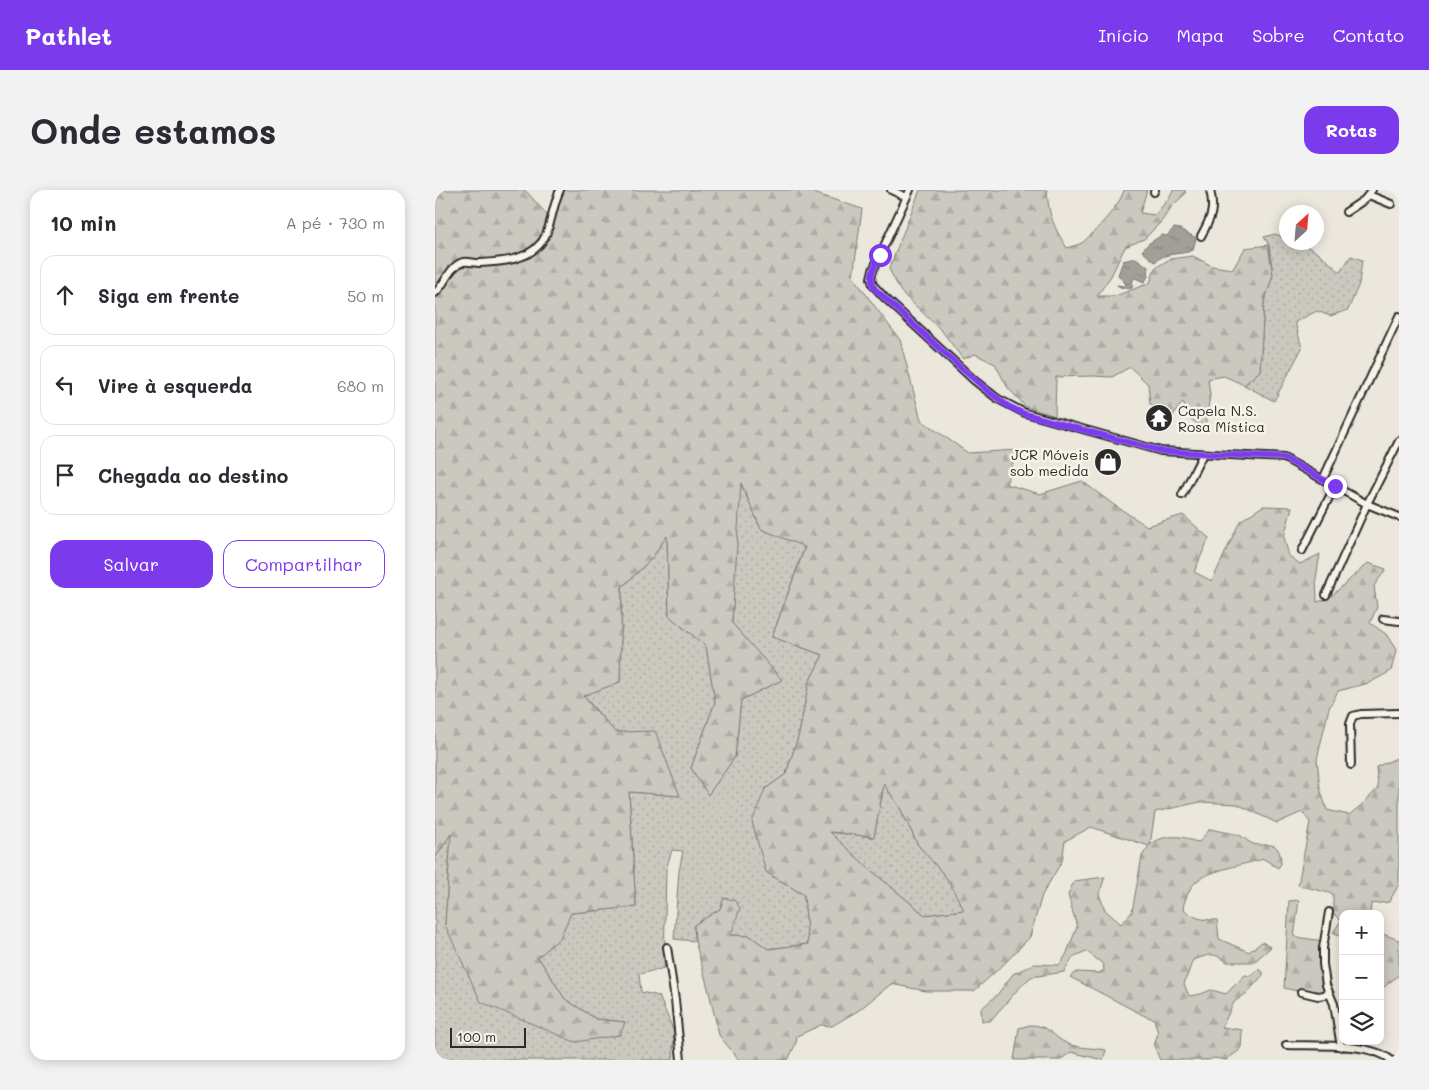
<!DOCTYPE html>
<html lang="pt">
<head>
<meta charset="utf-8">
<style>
  :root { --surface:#fff; --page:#f2f2f3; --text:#2b2b33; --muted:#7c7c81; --line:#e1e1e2; --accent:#7c3aed }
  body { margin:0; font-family:Mali,sans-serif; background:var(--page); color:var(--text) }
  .controls { position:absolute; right:15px; bottom:15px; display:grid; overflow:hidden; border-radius:10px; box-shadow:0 2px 12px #0003 }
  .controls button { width:45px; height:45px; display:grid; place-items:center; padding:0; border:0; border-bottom:1px solid var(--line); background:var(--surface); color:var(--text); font:25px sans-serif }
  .compass { position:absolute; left:844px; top:15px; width:45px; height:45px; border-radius:50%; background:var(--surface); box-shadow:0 2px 12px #0003; rotate:26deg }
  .scale { position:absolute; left:15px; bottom:12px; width:76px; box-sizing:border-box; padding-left:5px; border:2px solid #2b2b2b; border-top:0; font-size:14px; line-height:18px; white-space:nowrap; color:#2b2b2b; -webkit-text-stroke:4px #f7f3e8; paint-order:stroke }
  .stop { position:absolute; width:15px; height:15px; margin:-11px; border:4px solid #7c3aed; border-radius:50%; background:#fff }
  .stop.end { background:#7c3aed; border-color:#fff; box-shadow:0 1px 5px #0008 }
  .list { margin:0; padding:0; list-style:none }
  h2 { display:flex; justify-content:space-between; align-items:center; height:65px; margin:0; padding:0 20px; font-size:21px }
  h2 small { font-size:16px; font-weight:400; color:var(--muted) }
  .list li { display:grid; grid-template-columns:32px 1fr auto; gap:15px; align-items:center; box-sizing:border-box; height:80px; margin:0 10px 10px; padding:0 10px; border:1px solid var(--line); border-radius:15px }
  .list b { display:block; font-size:19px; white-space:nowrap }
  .list em { font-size:16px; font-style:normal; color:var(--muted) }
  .actions { display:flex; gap:10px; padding:15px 20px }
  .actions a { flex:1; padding:11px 0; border:1px solid var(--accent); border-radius:15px; text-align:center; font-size:18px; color:var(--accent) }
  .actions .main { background:var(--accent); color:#fff }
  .icon { flex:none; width:28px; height:28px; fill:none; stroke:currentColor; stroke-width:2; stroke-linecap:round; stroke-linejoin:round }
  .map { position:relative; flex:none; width:964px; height:870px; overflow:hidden; border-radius:15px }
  header { display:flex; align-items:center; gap:30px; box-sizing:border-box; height:70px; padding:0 25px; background:var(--accent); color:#fff }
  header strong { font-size:24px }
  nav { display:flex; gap:28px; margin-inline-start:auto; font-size:18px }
  .intro { display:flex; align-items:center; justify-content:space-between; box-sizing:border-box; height:120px; padding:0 30px }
  h1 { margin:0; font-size:35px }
  .button { padding:12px 22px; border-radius:15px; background:var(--accent); color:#fff; font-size:18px; font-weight:700 }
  main { display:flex; gap:30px; padding:0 30px }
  aside { flex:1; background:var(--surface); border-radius:15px; box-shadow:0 2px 12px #0003 }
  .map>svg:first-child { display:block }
  .grass { fill:url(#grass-dots); stroke:#7b7a75 }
  .forest { fill:url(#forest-firs); stroke:#7b7a75; fill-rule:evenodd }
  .water { fill:url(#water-ripples); stroke:#72716c }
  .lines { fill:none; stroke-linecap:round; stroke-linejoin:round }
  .minor-casing { stroke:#2b2b2b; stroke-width:10 }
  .minor { stroke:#f7f3e8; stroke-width:6 }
  .route { stroke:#7c3aed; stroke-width:6 }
  .labels { text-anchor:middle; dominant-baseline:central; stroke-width:5; stroke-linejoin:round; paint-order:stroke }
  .poi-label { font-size:14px; fill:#2b2b2b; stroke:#f7f3e8; text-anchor:start }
</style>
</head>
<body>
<header>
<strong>Pathlet</strong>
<nav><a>Início</a><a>Mapa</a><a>Sobre</a><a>Contato</a></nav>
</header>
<div class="intro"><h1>Onde estamos</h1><a class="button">Rotas</a></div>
<main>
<aside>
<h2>10 min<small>A pé · 730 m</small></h2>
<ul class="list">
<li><svg class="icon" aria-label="ahead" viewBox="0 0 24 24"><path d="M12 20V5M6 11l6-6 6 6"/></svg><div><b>Siga em frente</b></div><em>50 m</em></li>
<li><svg class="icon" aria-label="left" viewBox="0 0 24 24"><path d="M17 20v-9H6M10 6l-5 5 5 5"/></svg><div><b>Vire à esquerda</b></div><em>680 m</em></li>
<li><svg class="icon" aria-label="arrive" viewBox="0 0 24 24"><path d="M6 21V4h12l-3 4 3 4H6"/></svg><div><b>Chegada ao destino</b></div></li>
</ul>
<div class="actions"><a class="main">Salvar</a><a>Compartilhar</a></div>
</aside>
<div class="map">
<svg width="964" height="870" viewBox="0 0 964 870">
  <defs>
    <pattern id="grass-dots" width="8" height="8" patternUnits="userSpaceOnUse" patternTransform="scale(1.25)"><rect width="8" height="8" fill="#cbc8bf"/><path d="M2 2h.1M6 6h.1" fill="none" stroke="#aeaca4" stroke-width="1.8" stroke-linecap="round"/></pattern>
    <pattern id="forest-firs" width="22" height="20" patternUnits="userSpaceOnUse" patternTransform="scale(1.25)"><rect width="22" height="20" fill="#cbc8bf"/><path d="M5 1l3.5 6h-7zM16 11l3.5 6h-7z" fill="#aeaca4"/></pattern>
    <pattern id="water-ripples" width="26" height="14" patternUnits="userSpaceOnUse" patternTransform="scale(1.25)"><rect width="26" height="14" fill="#a29f98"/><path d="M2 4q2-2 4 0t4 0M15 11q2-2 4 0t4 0" fill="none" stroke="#84827c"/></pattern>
  </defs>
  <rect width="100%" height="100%" fill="#ebe7dd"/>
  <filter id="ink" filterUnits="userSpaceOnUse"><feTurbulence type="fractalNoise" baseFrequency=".02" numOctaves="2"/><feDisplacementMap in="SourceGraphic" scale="10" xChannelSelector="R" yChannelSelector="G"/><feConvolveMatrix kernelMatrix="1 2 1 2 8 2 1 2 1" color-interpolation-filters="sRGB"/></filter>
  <g filter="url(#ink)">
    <path class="grass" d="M 840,44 L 851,48 L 852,52 L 868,54 L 886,65 L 905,82 L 916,66 L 927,70 L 924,94 L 913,120 L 895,126 L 882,121 L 860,132 L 867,158 L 839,211 L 809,195 L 825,181 L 829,112 L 838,85 L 834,55 L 829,47 Z
      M 305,292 L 326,339 L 370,356 L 337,447 L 388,465 L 374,492 L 364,544 L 351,584 L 330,599 L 331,682 L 369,705 L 373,754 L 333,759 L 315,746 L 295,745 L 289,708 L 285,719 L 259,735 L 260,751 L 239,749 L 244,681 L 248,661 L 237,660 L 231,679 L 229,778 L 204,784 L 206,802 L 224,806 L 239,842 L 238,870 L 0,870 L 0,668 L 16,643 L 10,735 L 140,852 L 190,832 L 161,829 L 130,809 L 103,767 L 125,747 L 136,723 L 201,717 L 194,602 L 245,606 L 180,542 L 148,505 L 185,492 L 187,397 L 217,368 L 232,345 L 234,426 L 271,456 L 280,512 L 256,578 L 273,604 L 300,567 L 306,510 L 346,490 L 297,433 Z
      M 449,594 L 465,618 L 483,655 L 511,687 L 530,720 L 490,725 L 432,677 L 394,642 L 439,647 Z"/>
    <path class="forest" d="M 0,0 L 90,0 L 115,28 L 125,0 L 370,0 L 427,19 L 418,87 L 465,150 L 486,230 L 533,263 L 582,260 L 571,294 L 605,304 L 647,291 L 679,315 L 712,336 L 748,325 L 774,348 L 759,382 L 777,391 L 805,331 L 828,316 L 857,317 L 849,347 L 854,366 L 865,374 L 885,364 L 881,388 L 882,412 L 893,409 L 933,373 L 951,379 L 939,396 L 942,417 L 935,433 L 951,444 L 961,460 L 956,481 L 934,493 L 903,501 L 894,518 L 882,569 L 885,598 L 892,620 L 914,625 L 930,612 L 943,598 L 941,577 L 964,567 L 964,694 L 954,712 L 936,714 L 935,724 L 908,724 L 908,748 L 898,742 L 906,731 L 898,723 L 898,704 L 863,695 L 875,632 L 867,622 L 842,633 L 802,614 L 765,612 L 720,622 L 715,655 C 723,648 734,646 745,647 C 752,647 755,651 764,652 L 775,639 C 782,641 800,643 806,646 C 810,648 812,651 816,653 C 829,660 845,644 846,674 L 843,678 L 829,669 C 814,673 774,681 763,690 C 755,696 750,708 748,718 C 758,729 768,730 782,730 L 784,749 L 814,762 L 827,752 L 836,757 L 819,772 L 792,772 C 778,761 774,765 758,770 L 749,794 L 754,806 L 766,804 L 776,800 L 791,804 L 810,785 L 817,786 L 823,779 L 828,782 L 828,785 L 812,803 L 799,812 L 787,837 L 807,840 L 806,859 L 791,870 L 779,868 L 773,870 L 725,870 L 719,856 L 723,843 L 719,829 L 710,826 L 635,787 L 641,782 L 664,783 L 669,780 L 668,774 L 651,761 L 638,767 L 629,782 L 596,787 L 585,797 L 555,831 L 547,831 L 546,819 L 562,805 L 578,784 L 599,774 L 624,775 L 631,765 L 642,737 L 633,705 L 639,691 L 670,687 L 664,704 L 670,720 L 686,734 L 697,722 L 707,666 L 714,656 L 656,637 L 630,651 L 627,671 L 607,705 L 595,747 L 569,774 L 539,801 L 491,801 L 456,794 L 424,820 L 397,836 L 386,835 L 362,846 L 361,853 L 353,870 L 304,870 L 284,845 L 274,802 L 260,751 L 259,735 L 285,719 L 289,708 L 299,710 L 305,718 L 296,745 L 315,746 L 333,759 L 373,754 L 369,705 L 331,682 L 317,632 L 330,599 L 351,584 L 364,544 L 374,492 L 388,465 L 337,447 L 370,357 L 326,339 L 306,293 L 297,433 L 347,490 L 306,510 L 300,567 L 273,605 L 256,578 L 280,512 L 271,456 L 234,426 L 232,346 L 217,368 L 187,397 L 185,492 L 148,506 L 180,542 L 220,541 L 245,606 L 194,602 L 201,717 L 136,723 L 125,748 L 103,767 L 130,809 L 161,829 L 190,832 L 185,845 L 140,852 L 46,812 L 10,735 L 16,644 L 0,668 ZM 449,594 L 465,618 L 483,655 L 511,687 L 529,720 L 490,725 L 432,677 L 395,642 L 439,647 Z
      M 485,0 L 612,0 C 613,24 619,38 632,58 C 637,56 643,55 647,53 C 659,43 686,14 689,0 L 712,0 L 705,23 L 720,25 L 734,8 L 738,0 L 750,0 L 750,4 L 737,16 L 726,32 L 709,49 L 690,57 L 676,86 L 662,106 L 680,106 L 715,93 L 720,78 L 735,69 L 758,66 L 777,76 L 798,79 L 810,58 L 833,55 L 838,85 L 829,112 L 825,181 L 809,195 L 789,186 L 773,189 L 775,205 L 770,238 L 754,228 L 748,212 L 735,229 L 715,214 L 713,194 L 695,177 L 677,187 L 657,186 L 621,187 L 620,226 L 591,217 L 573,198 L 560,174 L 540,164 L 528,169 L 507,141 L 466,102 L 454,79 Z
      M 864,710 L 859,747 L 889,751 L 888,758 L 895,804 L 879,805 L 849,798 L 854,711 Z
      M 945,743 L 964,750 L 964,785 L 945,800 Z
      M 595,835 C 615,835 617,847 633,854 C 642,858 661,858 671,860 L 668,870 L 636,862 L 625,870 L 579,870 L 584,838 Z"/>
    <path class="water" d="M 739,38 L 745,39 L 761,48 L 758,60 C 746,66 730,61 720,72 L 707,61 L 713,54 L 727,45 L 732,46 Z
      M 701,68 L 713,77 C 714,83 714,87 709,92 L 700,88 L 698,89 L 697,98 C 691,99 687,99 682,95 L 689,96 L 691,94 L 683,85 L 688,71 Z"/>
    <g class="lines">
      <g class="minor-casing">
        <path id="minor" d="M 456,0 L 471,7
          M 475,0 L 438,80 L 436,88 L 438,95 L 449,107 L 540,191 L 563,209 L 590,223 L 726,261 L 849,268 L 932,314 L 964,327
          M 719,2 L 720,0
          M 934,5 L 956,14
          M 911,22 L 929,10 L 937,0
          M 766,46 C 776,28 780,20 775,0
          M 0,103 C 10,95 14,76 28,72 C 33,71 39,73 44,73 C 63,72 91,71 105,54 C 116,42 117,16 125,0
          M 888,289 L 964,126
          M 747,305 L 768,264
          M 867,361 L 900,296
          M 891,405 L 932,314 L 964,251
          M 948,429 L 964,431
          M 916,575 L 915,534 L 918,526 L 926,524 L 964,523
          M 894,722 L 888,758 L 888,774 L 891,795 L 899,814 L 906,857
          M 232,757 L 240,810 L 246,870
          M 866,802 L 883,806 L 895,804
          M 851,855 C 880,856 934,852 956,870"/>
      </g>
      <use href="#minor" class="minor"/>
    </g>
  </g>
  <g class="lines" filter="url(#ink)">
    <path class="route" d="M 445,65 C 440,76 432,87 440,99 L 526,178 L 554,202 L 573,216 L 590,224 L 726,261 L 849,268 L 900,296"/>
  </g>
  <defs>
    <g id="temple-disc" transform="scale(1.4375)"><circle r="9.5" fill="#2b2b2b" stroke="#f7f3e8"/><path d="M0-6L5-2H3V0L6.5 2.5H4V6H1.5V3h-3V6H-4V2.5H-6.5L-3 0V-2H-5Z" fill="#fff"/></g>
    <g id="shop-disc" transform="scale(1.4375)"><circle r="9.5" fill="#2b2b2b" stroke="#f7f3e8"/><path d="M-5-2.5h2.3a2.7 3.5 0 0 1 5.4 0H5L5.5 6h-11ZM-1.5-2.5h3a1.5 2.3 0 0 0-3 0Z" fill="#fff"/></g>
  </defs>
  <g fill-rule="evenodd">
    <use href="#temple-disc" x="724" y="228"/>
    <use href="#shop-disc" x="673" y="272"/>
  </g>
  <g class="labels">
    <g class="poi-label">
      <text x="743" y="220">Capela N.S.<tspan x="743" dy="16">Rosa Mística</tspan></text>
      <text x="654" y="264" text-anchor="end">JCR Móveis<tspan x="654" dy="16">sob medida</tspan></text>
    </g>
  </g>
</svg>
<div class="controls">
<button>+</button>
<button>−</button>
<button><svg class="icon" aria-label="layers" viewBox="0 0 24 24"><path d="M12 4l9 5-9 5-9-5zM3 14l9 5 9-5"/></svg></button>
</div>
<svg class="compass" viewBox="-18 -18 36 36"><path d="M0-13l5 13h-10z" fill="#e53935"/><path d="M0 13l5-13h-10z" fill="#7c7c81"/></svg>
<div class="scale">100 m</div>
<div class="stop" style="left:445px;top:65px"></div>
<div class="stop end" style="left:900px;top:296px"></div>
</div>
</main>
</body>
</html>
